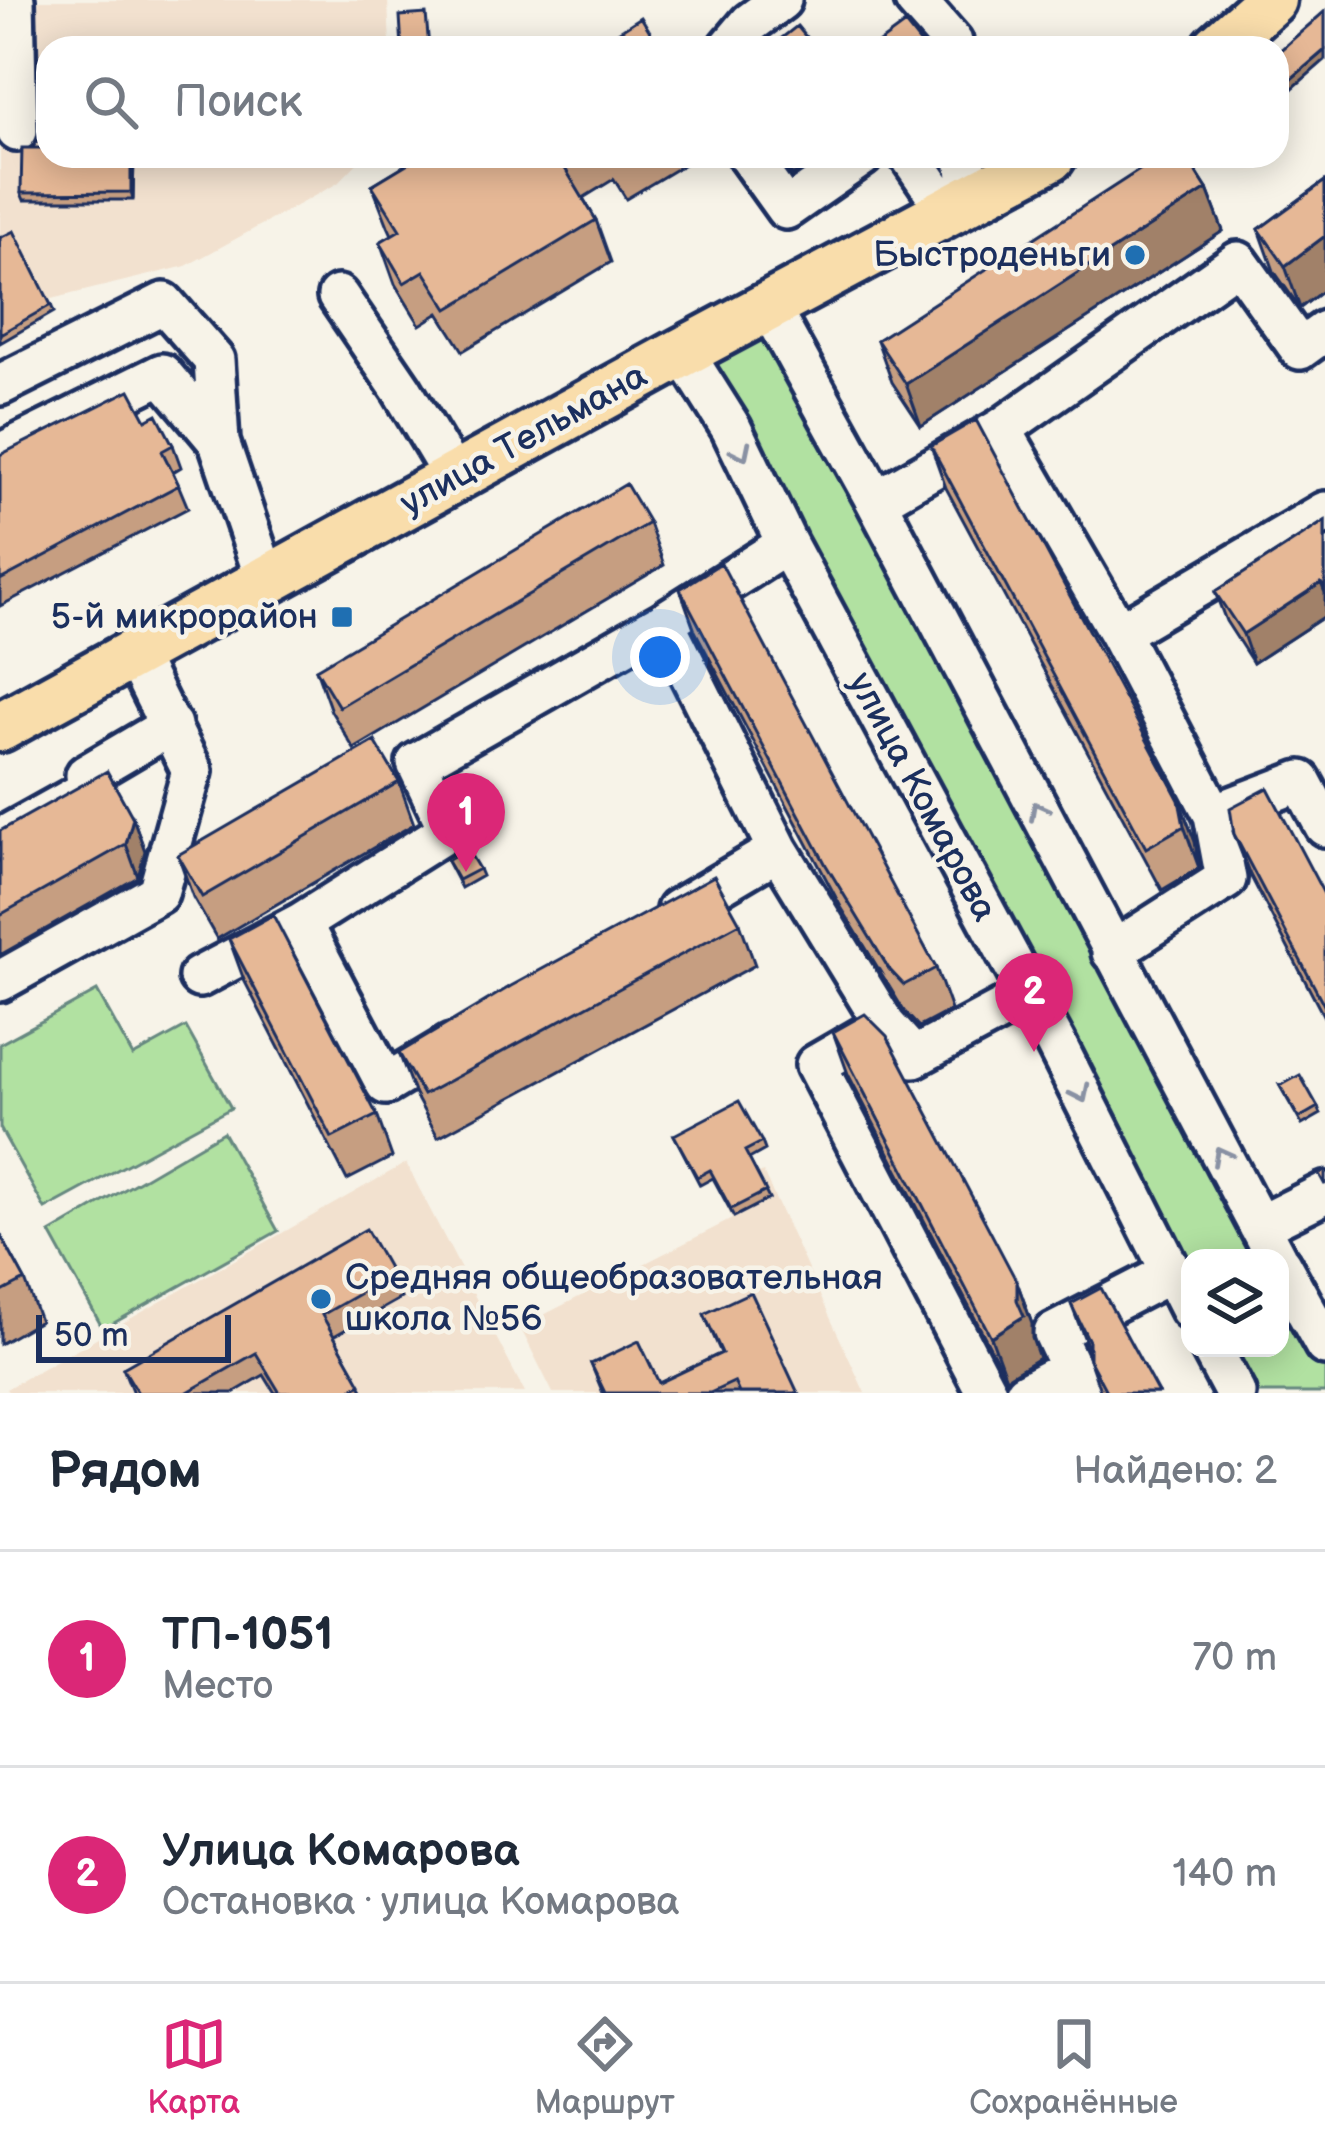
<!DOCTYPE html>
<html lang="ru">
<head>
<meta charset="utf-8">
<style>
  :root { --surface:#fff; --page:#f2f2f3; --text:#1f2937; --muted:#747a83; --line:#e0e1e3; --accent:#db2777 }
  body { margin:0; font-family:"Balsamiq Sans",sans-serif; background:var(--page); color:var(--text) }
  .controls { position:absolute; right:36px; bottom:36px; display:grid; overflow:hidden; border-radius:24px; box-shadow:0 6px 30px #0003 }
  .controls button { width:108px; height:108px; display:grid; place-items:center; padding:0; border:0; border-bottom:3px solid var(--line); background:var(--surface); color:var(--text); font:60px sans-serif }
  .scale { position:absolute; left:36px; bottom:30px; width:195px; box-sizing:border-box; padding-left:12px; border:6px solid #1b2f5e; border-top:0; font-size:33px; line-height:42px; white-space:nowrap; color:#1b2f5e; -webkit-text-stroke:9px #f7f3e8; paint-order:stroke }
  .you { position:absolute; left:660px; top:657px; width:42px; height:42px; margin:-30px; border:9px solid #fff; border-radius:50%; background:#1a73e8; box-shadow:0 0 0 18px #1a73e833 }
  .badge { display:grid; place-items:center; width:78px; height:78px; border-radius:50%; background:var(--accent); color:#fff; font-size:39px; font-weight:700 }
  .pin { position:absolute; translate:-50% -99px; filter:drop-shadow(0 3px 6px #0008) }
  .pin::after { content:''; position:absolute; top:63px; width:42px; height:36px; background:inherit; clip-path:polygon(0 0,100% 0,50% 100%) }
  .list { margin:0; padding:0; list-style:none }
  h2 { display:flex; justify-content:space-between; align-items:center; height:156px; margin:0; padding:0 48px; font-size:51px }
  h2 small { font-size:39px; font-weight:400; color:var(--muted) }
  .list li { display:grid; grid-template-columns:78px 1fr auto; gap:36px; align-items:center; box-sizing:border-box; height:216px; padding:0 48px; border-top:3px solid var(--line) }
  .list b { display:block; font-size:45px; white-space:nowrap }
  .list p { margin:0; font-size:39px; white-space:nowrap; color:var(--muted) }
  .list em { font-size:39px; font-style:normal; color:var(--muted) }
  .icon { flex:none; width:66px; height:66px; fill:none; stroke:currentColor; stroke-width:2; stroke-linecap:round; stroke-linejoin:round }
  .map { position:relative; flex:none; width:1325px; height:1393px; overflow:hidden }
  .search { position:absolute; background:var(--surface); box-shadow:0 6px 30px #0003; left:36px; right:36px; top:36px; height:132px; display:flex; align-items:center; gap:30px; box-sizing:border-box; padding:0 42px; border-radius:36px; color:var(--muted); font-size:45px }
  .sheet { height:588px; background:var(--surface) }
  nav { display:flex; justify-content:space-around; align-items:center; box-sizing:border-box; height:168px; border-top:3px solid var(--line); background:var(--surface); font-size:33px; color:var(--muted) }
  nav a { display:grid; justify-items:center; gap:6px }
  nav .on { color:var(--accent) }
  .map>svg:first-child { display:block }
  .built { fill:#f2e1cf }
  .green { fill:#b1e1a1; stroke:#668880; stroke-width:3 }
  .lines { fill:none; stroke-linecap:round; stroke-linejoin:round }
  .minor-casing { stroke:#1b2f5e; stroke-width:48 }
  .major-casing { stroke:#1b2f5e; stroke-width:57 }
  .minor { stroke:#f7f3e8; stroke-width:39 }
  .major { stroke:#f9ddab; stroke-width:48 }
  .wall { fill:#c69e81; stroke:#1b2f5e; stroke-width:3 }
  .shaded-wall { fill:#a18169; stroke:#1b2f5e; stroke-width:3 }
  .building { fill:#e6b896; stroke:#1b2f5e; stroke-width:3 }
  .oneway { stroke:#8991a3 }
  .poi-dot { fill:#1f6fb2; stroke:#f7f3e8; stroke-width:4.5 }
  .labels { text-anchor:middle; dominant-baseline:central; stroke-width:9; stroke-linejoin:round; paint-order:stroke }
  .poi-label { font-size:36px; fill:#1b2f5e; stroke:#f7f3e8; text-anchor:end }
  .street-label { font-size:36px; fill:#1b2f5e; stroke:#f7f3e8 }
</style>
</head>
<body>
<div class="map">
<svg width="1325" height="1393" viewBox="0 0 1325 1393">
  <rect width="100%" height="100%" fill="#f7f3e8"/>
  <filter id="ink" filterUnits="userSpaceOnUse"><feTurbulence type="fractalNoise" baseFrequency=".00833" numOctaves="2"/><feDisplacementMap in="SourceGraphic" scale="24" xChannelSelector="R" yChannelSelector="G"/><feConvolveMatrix kernelMatrix="1 2 1 2 8 2 1 2 1" color-interpolation-filters="sRGB"/></filter>
  <g filter="url(#ink)">
    <path class="built" d="M 0,0 L 388,0 L 390,48 L 48,48 L 48,156 L 364,156 L 338,183 L 186,266 L 47,300 L 0,247 Z
      M 406,1163 L 525,1393 L 9,1393 L 6,1389 Z
      M 763,1172 L 865,1393 L 553,1393 L 520,1327 L 732,1219 L 721,1193 Z"/>
    <path class="green" d="M 769,307 L 1276,1258 L 1190,1258 L 1190,1309 L 683,352 Z
      M 97,991 L 133,1056 L 186,1027 L 231,1108 L 45,1209 L 0,1128 L 0,1044 Z
      M 223,1132 L 278,1231 L 103,1329 L 50,1233 Z
      M 1280,1264 L 1325,1345 L 1325,1393 L 1235,1393 L 1211,1348 L 1280,1348 Z"/>
    <g class="lines">
      <g class="minor-casing">
        <path id="minor" d="M 14,0 L 17,131
          M 915,0 L 952,42 L 953,48
          M 729,48 L 750,23 L 781,0
          M 748,156 L 786,209 L 862,156
          M 910,156 L 947,210
          M 965,156 L 969,198
          M 338,296 L 402,390 L 455,479
          M 769,307 L 876,501 L 1276,1258
          M 683,352 L 731,428 L 787,544 L 1055,1042 L 1190,1309
          M 0,385 L 164,303 L 214,360 L 219,442
          M 1001,429 L 1119,633 L 1214,815 L 1226,879 L 1112,952
          M 0,454 L 162,374 L 219,442 L 267,583
          M 876,501 L 1001,429 L 1238,262 L 1300,349 L 1325,331
          M 787,544 L 664,622 L 778,850 L 885,1025 L 816,1065 L 987,1393
          M 1119,633 L 1325,512
          M 1225,810 L 1301,781 L 1325,826
          M 0,839 L 88,790 L 86,775 L 171,725
          M 677,910 L 778,850
          M 301,923 L 386,1084 L 451,1045
          M 199,977 L 301,923 L 449,830 L 417,763 L 664,622
          M 0,981 L 158,893 L 192,771 L 134,654
          M 885,1025 L 914,1057 L 1028,996
          M 1259,1226 L 1325,1193
          M 1280,1264 L 1325,1345
          M 1211,1348 L 1235,1393
          M 1025,1393 L 1070,1369
          M 1082,1393 L 1054,1333 L 1170,1273"/>
      </g>
      <g class="major-casing">
        <path id="major" d="M 1217,48 L 1271,0
          M 0,727 L 683,352 L 1051,156"/>
      </g>
      <use href="#minor" class="minor"/>
      <use href="#major" class="major"/>
    </g>
    <path class="wall" d="M 48,156 L 134,156 L 133,200 L 24,200 L 21,193 Z
      M 420,156 L 698,156 L 626,199 L 614,179 L 583,198 L 596,220 L 611,262 L 463,351 L 439,313 L 420,325 L 395,284 L 380,242 L 392,235 L 388,226 L 372,185 Z
      M 776,156 L 820,156 L 792,176 Z
      M 1192,165 L 1207,189 L 1223,231 L 921,426 L 892,382 L 877,340 Z
      M 1325,181 L 1325,289 L 1300,308 L 1274,271 L 1259,229 Z
      M 0,238 L 51,305 L 54,312 L 0,343 Z
      M 146,420 L 173,445 L 181,467 L 173,472 L 188,508 L 0,606 L 0,455 Z
      M 931,446 L 1179,800 L 1195,842 L 1199,868 L 1162,890 L 946,488 Z
      M 1325,521 L 1325,616 L 1253,663 L 1226,621 L 1215,592 Z
      M 649,523 L 664,565 L 354,749 L 331,711 L 316,669 Z
      M 680,589 L 936,968 L 951,1010 L 919,1027 L 904,1011 L 841,907 L 695,631 Z
      M 399,782 L 414,824 L 217,939 L 193,897 L 178,855 Z
      M 133,818 L 145,851 L 138,877 L 0,955 L 0,831 Z
      M 1234,834 L 1325,896 L 1325,1019 L 1250,875 Z
      M 447,861 L 479,869 L 482,876 L 461,888 Z
      M 740,923 L 755,965 L 438,1137 L 415,1095 L 399,1053 Z
      M 229,939 L 377,1115 L 392,1157 L 347,1180 L 244,980 Z
      M 833,1032 L 1017,1282 L 1032,1324 L 1032,1338 L 1039,1358 L 1006,1378 L 848,1074 Z
      M 1280,1086 L 1318,1107 L 1321,1114 L 1302,1125 Z
      M 674,1135 L 762,1142 L 765,1150 L 749,1159 L 769,1199 L 734,1217 L 713,1178 L 700,1185 Z
      M 0,1234 L 25,1280 L 40,1321 L 0,1344 Z
      M 392,1275 L 401,1298 L 334,1336 L 365,1393 L 275,1393 L 264,1375 L 233,1393 L 133,1393 L 123,1368 Z
      M 1071,1304 L 1158,1393 L 1101,1393 L 1089,1359 L 1089,1350 Z
      M 704,1314 L 798,1393 L 603,1393 L 591,1364 L 659,1383 L 721,1353 Z"/>
    <path class="shaded-wall" d="M 1325,50 L 1325,60 L 1277,102 L 1277,91 Z
      M 131,156 L 134,156 L 133,200 L 131,192 Z
      M 800,156 L 820,156 L 792,176 L 788,165 Z
      M 1191,156 L 1207,156 L 1188,168 L 1185,160 Z
      M 1207,189 L 1223,231 L 921,426 L 906,384 Z
      M 1325,236 L 1325,289 L 1300,308 L 1285,266 Z
      M 1321,583 L 1325,593 L 1325,616 L 1253,663 L 1243,634 Z
      M 1179,800 L 1195,842 L 1199,868 L 1184,826 Z
      M 133,818 L 145,851 L 138,877 L 126,844 Z
      M 1017,1282 L 1032,1324 L 1032,1338 L 1039,1358 L 1006,1378 L 991,1337 L 1017,1300 Z"/>
    <path class="building" d="M 1325,11 L 1325,50 L 1277,91 L 1277,53 Z
      M 426,14 L 429,48 L 402,48 L 400,16 Z
      M 641,17 L 660,48 L 593,48 Z
      M 905,24 L 924,48 L 877,48 L 875,46 Z
      M 797,26 L 815,48 L 769,48 Z
      M 22,148 L 48,148 L 48,156 L 131,156 L 131,192 L 21,193 Z
      M 420,156 L 568,156 L 560,160 L 596,220 L 448,309 L 424,271 L 404,283 L 380,242 L 400,230 L 372,185 Z
      M 781,156 L 800,156 L 788,165 Z
      M 1161,156 L 1186,156 L 1207,189 L 906,384 L 877,340 Z
      M 1325,181 L 1325,236 L 1285,266 L 1259,229 Z
      M 14,231 L 51,305 L 0,334 L 0,238 Z
      M 130,390 L 146,420 L 157,414 L 173,445 L 162,451 L 179,485 L 0,580 L 0,455 Z
      M 976,420 L 1179,800 L 1184,826 L 1146,848 L 931,446 Z
      M 626,484 L 649,523 L 339,707 L 316,669 Z
      M 1325,521 L 1325,589 L 1321,583 L 1243,634 L 1215,592 Z
      M 721,563 L 936,968 L 904,985 L 889,969 L 826,865 L 680,589 Z
      M 375,741 L 399,782 L 202,897 L 178,855 Z
      M 107,771 L 133,818 L 126,844 L 0,915 L 0,831 Z
      M 1268,788 L 1325,896 L 1325,1007 L 1234,834 L 1230,808 Z
      M 467,849 L 479,869 L 458,880 L 447,861 Z
      M 714,876 L 740,923 L 423,1095 L 399,1053 L 511,986 Z
      M 273,915 L 377,1115 L 332,1138 L 229,939 Z
      M 865,1014 L 887,1036 L 1017,1282 L 1017,1300 L 1024,1316 L 991,1337 L 833,1032 Z
      M 1300,1075 L 1318,1107 L 1299,1118 L 1280,1086 Z
      M 739,1101 L 762,1142 L 745,1151 L 766,1191 L 731,1209 L 710,1170 L 697,1177 L 674,1135 Z
      M 1325,1170 L 1325,1185 L 1319,1174 Z
      M 366,1229 L 392,1275 L 322,1315 L 361,1384 L 345,1393 L 280,1393 L 256,1353 L 186,1393 L 138,1393 L 123,1368 Z
      M 0,1234 L 25,1280 L 0,1293 Z
      M 1101,1288 L 1158,1393 L 1107,1393 L 1089,1359 L 1089,1341 L 1071,1304 Z
      M 751,1292 L 798,1393 L 739,1393 L 734,1382 L 710,1393 L 605,1393 L 591,1364 L 639,1341 L 659,1383 L 722,1353 L 704,1314 Z"/>
    <defs><path id="oneway-chevron" d="M-2-3.5L2.5 0L-2 3.5" fill="none" stroke-width="1.6" stroke-linecap="round" stroke-linejoin="round" transform="scale(3)"/></defs>
    <g class="oneway">
      <use href="#oneway-chevron" transform="translate(742 452) rotate(64)"/>
      <use href="#oneway-chevron" transform="translate(1038 810) rotate(-118)"/>
      <use href="#oneway-chevron" transform="translate(1081 1094) rotate(64)"/>
      <use href="#oneway-chevron" transform="translate(1221 1155) rotate(-118)"/>
    </g>
  </g>
  <g class="poi-dot">
    <circle cx="1135" cy="255" r="12"/>
    <rect x="330" y="605" width="24" height="24" rx="6"/>
    <circle cx="321" cy="1299" r="12"/>
  </g>
  <g class="labels">
    <g class="poi-label">
      <text x="1111" y="255">Быстроденьги</text>
      <text x="318" y="617">5-й микрорайон</text>
      <text x="345" y="1278" text-anchor="start">Средняя общеобразовательная<tspan x="345" dy="41">школа №56</tspan></text>
    </g>
    <g class="street-label">
      <text transform="translate(524 440) rotate(-29)">улица Тельмана</text>
      <text transform="translate(922 797) rotate(62)">улица Комарова</text>
    </g>
  </g>
</svg>
<div class="controls">
<button><svg class="icon" aria-label="layers" viewBox="0 0 24 24"><path d="M12 4l9 5-9 5-9-5zM3 14l9 5 9-5"/></svg></button>
</div>
<div class="scale">50 m</div>
<div class="you"></div>
<div class="pin badge" style="left:466px;top:872px">1</div>
<div class="pin badge" style="left:1034px;top:1052px">2</div>
<div class="search"><svg class="icon" aria-label="search" viewBox="0 0 24 24"><circle cx="10" cy="10" r="6"/><path d="M15 15l6 6"/></svg>Поиск</div>
</div>
<section class="sheet">
<h2>Рядом<small>Найдено: 2</small></h2>
<ul class="list">
<li><span class="badge">1</span><div><b>ТП-1051</b><p>Место</p></div><em>70 m</em></li>
<li><span class="badge">2</span><div><b>Улица Комарова</b><p>Остановка · улица Комарова</p></div><em>140 m</em></li>
</ul>
</section>
<nav>
<a class="on"><svg class="icon" aria-label="map" viewBox="0 0 24 24"><path d="M3 6l6-2 6 2 6-2v14l-6 2-6-2-6 2zM9 4v14M15 6v14"/></svg>Карта</a>
<a><svg class="icon" aria-label="directions" viewBox="0 0 24 24"><path d="M12 3l9 9-9 9-9-9zM9 14v-3h6M13 9l2 2-2 2"/></svg>Маршрут</a>
<a><svg class="icon" aria-label="saved" viewBox="0 0 24 24"><path d="M7 4h10v16l-5-4-5 4z"/></svg>Сохранённые</a>
</nav>
</body>
</html>
